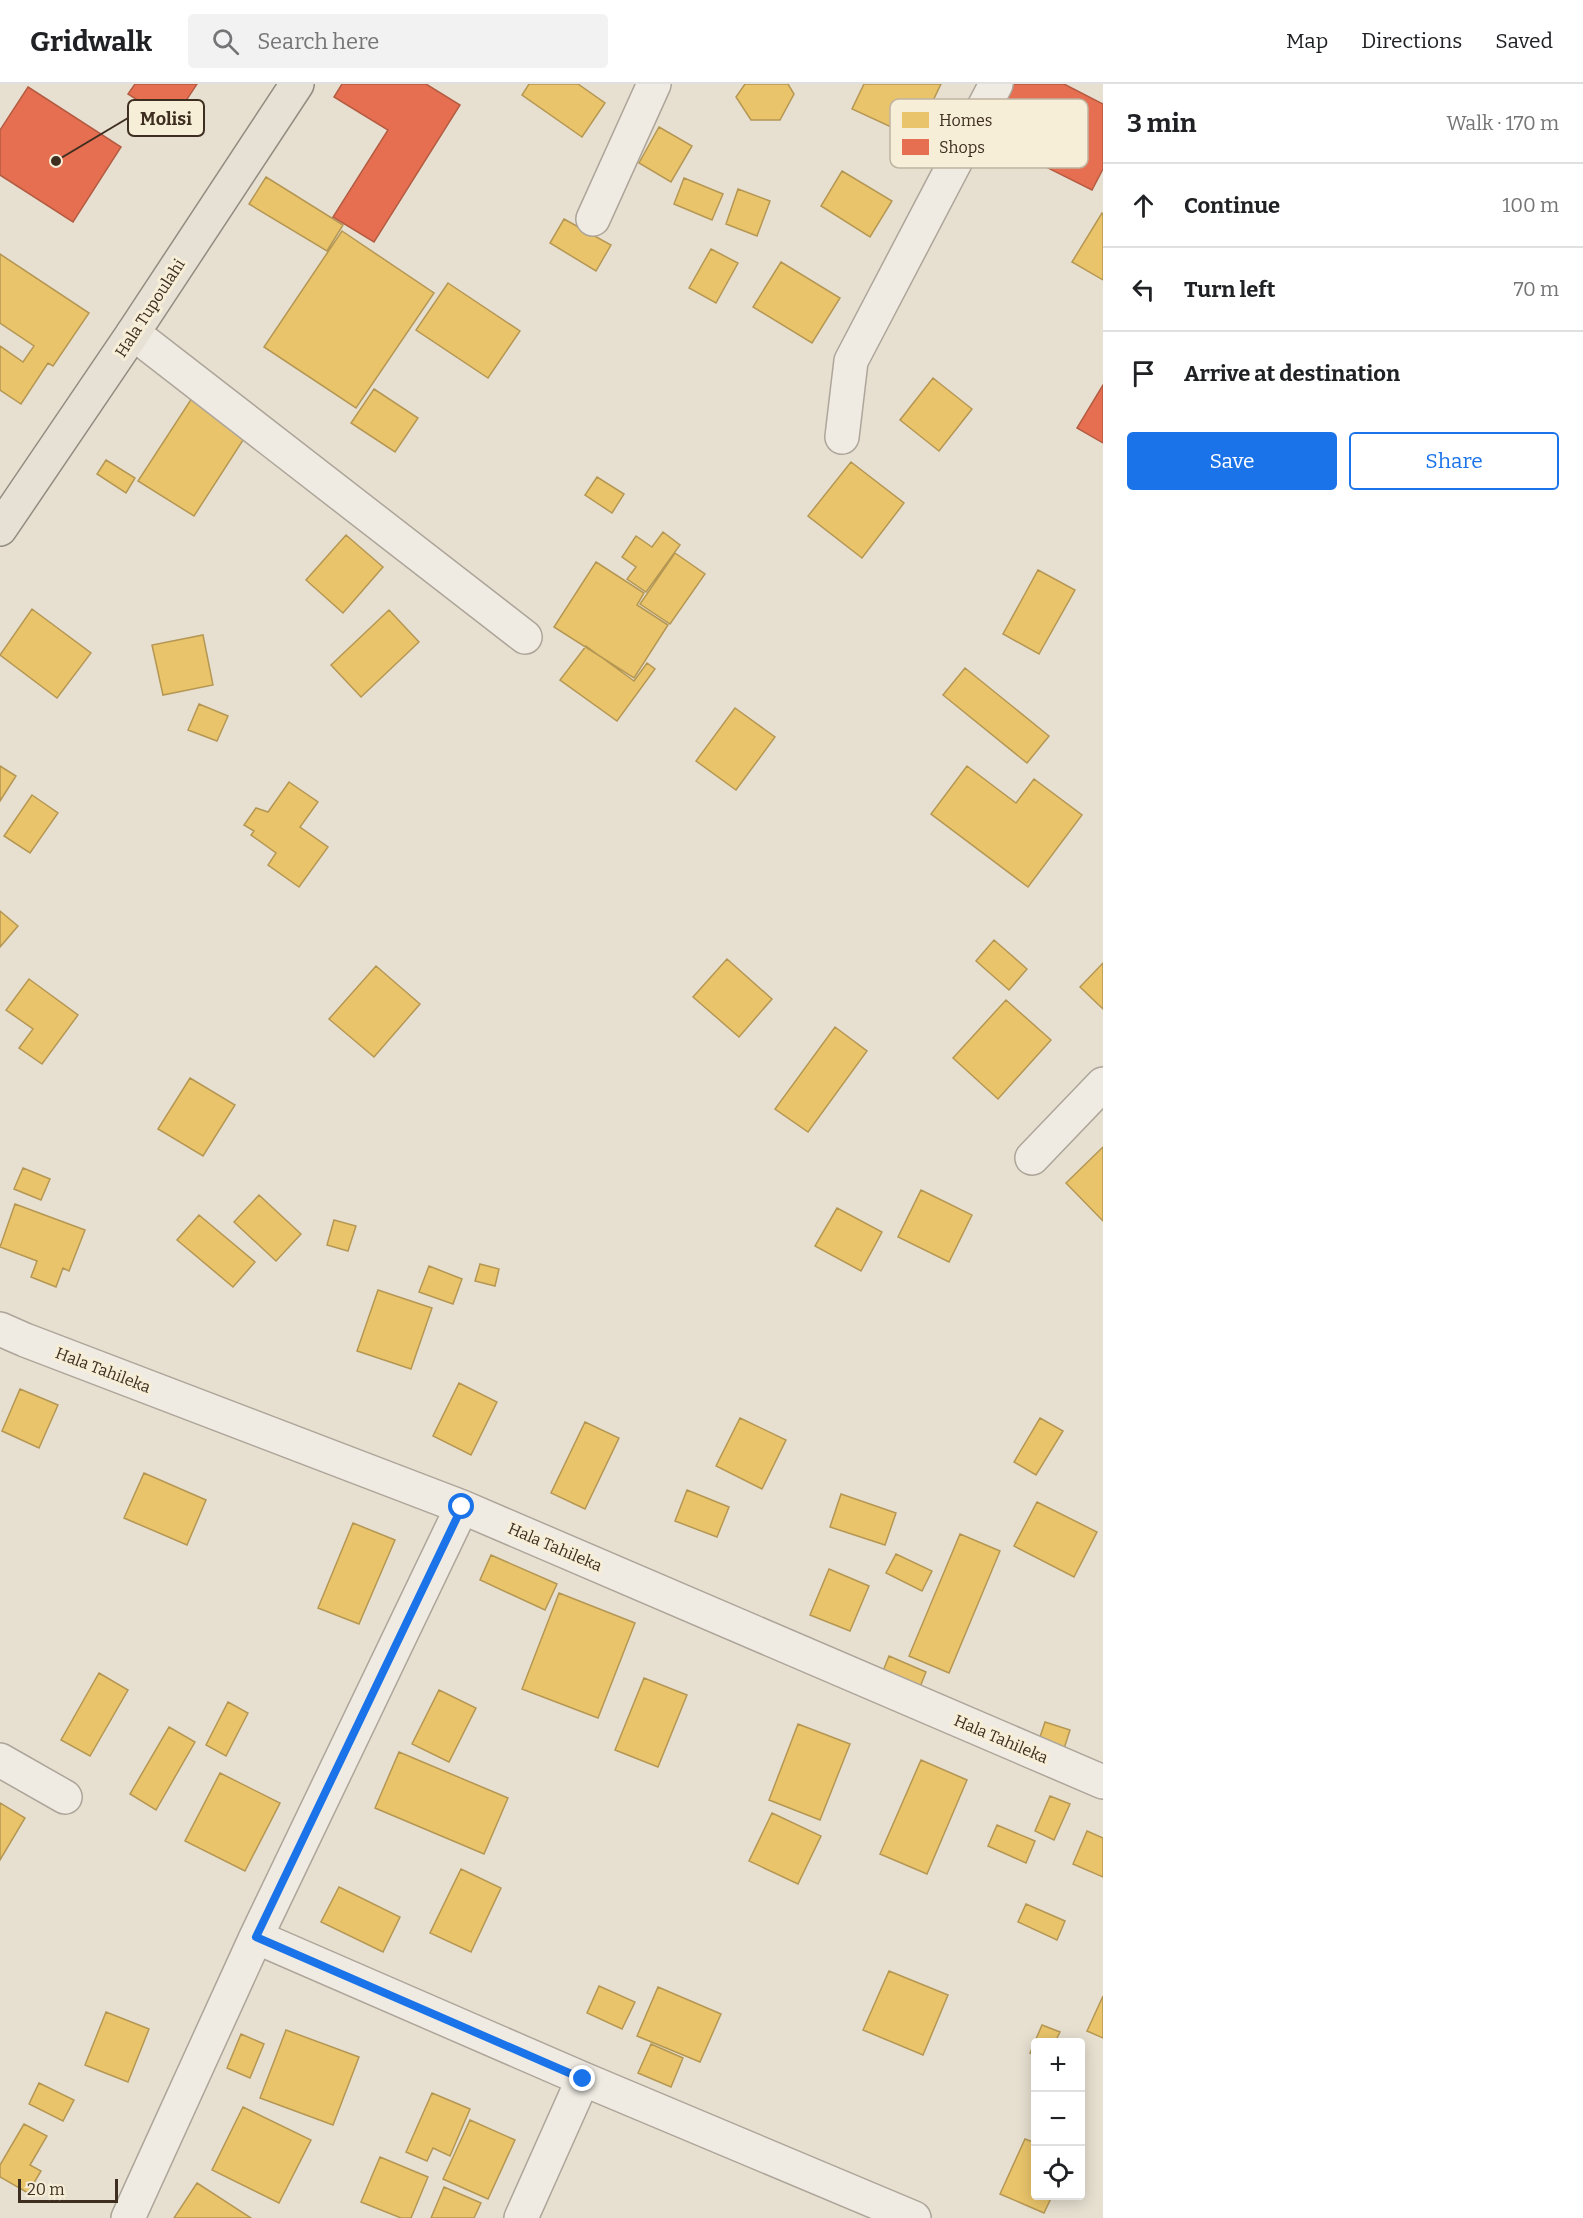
<!DOCTYPE html>
<html lang="en">
<head>
<meta charset="utf-8">
<style>
  :root { --surface:#fff; --page:#f2f2f2; --text:#202124; --muted:#757577; --line:#e0e0e0; --accent:#1a73e8 }
  body { margin:0; font-family:Bitter,serif; background:var(--page); color:var(--text) }
  .controls { position:absolute; right:18px; bottom:18px; display:grid; overflow:hidden; border-radius:6px; box-shadow:0 3px 15px #0003 }
  .controls button { width:54px; height:54px; display:grid; place-items:center; padding:0; border:0; border-bottom:2px solid var(--line); background:var(--surface); color:var(--text); font:30px sans-serif }
  .scale { position:absolute; left:18px; bottom:15px; width:100px; box-sizing:border-box; padding-left:6px; border:3px solid #3d2e20; border-top:0; font-size:16px; line-height:21px; white-space:nowrap; color:#3d2e20; -webkit-text-stroke:4px #f7eed8; paint-order:stroke }
  .stop { position:absolute; width:18px; height:18px; margin:-14px; border:4px solid #1a73e8; border-radius:50%; background:#fff }
  .stop.end { background:#1a73e8; border-color:#fff; box-shadow:0 2px 6px #0008 }
  .list { margin:0; padding:0; list-style:none }
  h2 { display:flex; justify-content:space-between; align-items:center; height:78px; margin:0; padding:0 24px; font-size:26px }
  h2 small { font-size:20px; font-weight:400; color:var(--muted) }
  .list li { display:grid; grid-template-columns:39px 1fr auto; gap:18px; align-items:center; box-sizing:border-box; height:84px; padding:0 24px; border-top:2px solid var(--line) }
  .list b { display:block; font-size:22px; white-space:nowrap }
  .list em { font-size:20px; font-style:normal; color:var(--muted) }
  .actions { display:flex; gap:12px; padding:18px 24px }
  .actions a { flex:1; padding:14px 0; border:2px solid var(--accent); border-radius:6px; text-align:center; font-size:21px; color:var(--accent) }
  .actions .main { background:var(--accent); color:#fff }
  .icon { flex:none; width:33px; height:33px; fill:none; stroke:currentColor; stroke-width:2; stroke-linecap:round; stroke-linejoin:round }
  .map { position:relative; flex:none; width:1103px; height:2134px; overflow:hidden }
  header { display:flex; align-items:center; gap:36px; box-sizing:border-box; height:84px; padding:0 30px; background:var(--surface); border-bottom:2px solid var(--line) }
  header strong { font-size:28px }
  nav { display:flex; gap:33px; margin-inline-start:auto; font-size:21px }
  .search { width:420px; height:54px; background:var(--page); display:flex; align-items:center; gap:15px; box-sizing:border-box; padding:0 21px; border-radius:6px; color:var(--muted); font-size:22px }
  main { display:flex }
  aside { flex:1; background:var(--surface) }
  .map>svg:first-child { display:block }
  .homes { fill:#e9c46a; stroke:#b59754; stroke-width:1.5 }
  .shops { fill:#e76f51; stroke:#b45c42; stroke-width:1.5 }
  .lines { fill:none; stroke-linecap:round; stroke-linejoin:round }
  .minor-casing { stroke:#ada599; stroke-width:36 }
  .major-casing { stroke:#928b80; stroke-width:36 }
  .minor { stroke:#efebe3; stroke-width:33 }
  .major { stroke:#e6e1d4; stroke-width:33 }
  .route { stroke:#1a73e8; stroke-width:8 }
  .labels { text-anchor:middle; dominant-baseline:central; stroke-width:6; stroke-linejoin:round; paint-order:stroke }
  .street-label { font-size:16px; fill:#3d2e20; stroke:#f7eed8 }
  .key { fill:#f7eed8; stroke:#bfb4a1; stroke-width:1.5 }
  .key-label { font-size:16px; fill:#3d2e20 }
  .leader { fill:none; stroke:#3d2e20; stroke-width:2 }
  .callout-dot { fill:#3d2e20; stroke:#f7eed8; stroke-width:2 }
  .callout { fill:#f7eed8; stroke:#3d2e20; stroke-width:2 }
  .callout-label { font-size:18px; text-anchor:middle; font-weight:bold; fill:#3d2e20 }
</style>
</head>
<body>
<header>
<strong>Gridwalk</strong>
<div class="search"><svg class="icon" aria-label="search" viewBox="0 0 24 24"><circle cx="10" cy="10" r="6"/><path d="M15 15l6 6"/></svg>Search here</div>
<nav><a>Map</a><a>Directions</a><a>Saved</a></nav>
</header>
<main>
<div class="map">
<svg width="1103" height="2134" viewBox="0 0 1103 2134">
  <rect width="100%" height="100%" fill="#e7e0d1"/>
  <path class="homes" d="M 529,0 L 578,0 L 605,19 L 582,53 L 522,11 Z
    M 745,0 L 788,0 L 794,10 L 780,36 L 751,36 L 736,13 Z
    M 864,0 L 941,0 L 915,54 L 852,25 Z
    M 659,43 L 692,62 L 671,98 L 639,79 Z
    M 842,87 L 892,117 L 870,153 L 821,122 Z
    M 266,93 L 343,141 L 327,167 L 249,120 Z
    M 684,94 L 723,110 L 712,136 L 674,120 Z
    M 738,105 L 770,117 L 757,152 L 726,140 Z
    M 1102,129 L 1103,130 L 1103,196 L 1072,178 Z
    M 564,135 L 611,161 L 596,187 L 550,159 Z
    M 342,147 L 434,209 L 356,324 L 264,263 Z
    M 711,165 L 738,179 L 716,219 L 689,204 Z
    M 0,170 L 89,229 L 53,282 L 48,279 L 21,320 L 0,306 L 0,262 L 23,278 L 34,262 L 0,239 Z
    M 781,178 L 840,214 L 812,259 L 753,223 Z
    M 448,199 L 520,247 L 488,294 L 416,246 Z
    M 933,294 L 972,325 L 939,367 L 900,336 Z
    M 374,305 L 418,334 L 395,368 L 351,339 Z
    M 192,314 L 247,350 L 194,432 L 138,397 Z
    M 106,376 L 135,394 L 126,409 L 97,390 Z
    M 851,378 L 904,419 L 862,474 L 808,432 Z
    M 597,393 L 624,410 L 612,429 L 585,411 Z
    M 663,448 L 680,461 L 646,508 L 627,495 L 636,483 L 622,473 L 636,452 L 652,463 Z
    M 346,451 L 383,483 L 343,529 L 306,496 Z
    M 675,469 L 705,490 L 670,540 L 640,520 Z
    M 596,478 L 644,509 L 637,521 L 668,541 L 634,594 L 554,543 Z
    M 1038,486 L 1075,506 L 1039,570 L 1003,550 Z
    M 32,525 L 91,569 L 57,614 L 0,571 Z
    M 389,526 L 419,558 L 361,613 L 331,581 Z
    M 203,551 L 213,601 L 163,611 L 152,561 Z
    M 586,562 L 634,597 L 647,579 L 655,585 L 617,637 L 560,596 Z
    M 965,584 L 1049,652 L 1027,679 L 943,611 Z
    M 199,620 L 228,632 L 217,657 L 188,646 Z
    M 735,624 L 775,653 L 736,706 L 696,677 Z
    M 0,682 L 16,692 L 0,717 Z
    M 967,682 L 1016,719 L 1034,695 L 1082,731 L 1028,803 L 931,730 Z
    M 289,698 L 318,718 L 300,743 L 328,763 L 299,803 L 268,781 L 276,769 L 251,751 L 254,747 L 244,741 L 256,724 L 268,728 Z
    M 32,711 L 58,729 L 30,769 L 4,752 Z
    M 0,827 L 18,842 L 0,863 Z
    M 994,856 L 1027,885 L 1009,906 L 976,877 Z
    M 727,875 L 772,915 L 739,953 L 693,913 Z
    M 1103,879 L 1103,925 L 1080,903 Z
    M 376,882 L 420,920 L 374,973 L 329,935 Z
    M 29,895 L 78,931 L 42,980 L 19,964 L 33,945 L 6,926 Z
    M 1006,916 L 1051,956 L 998,1015 L 953,974 Z
    M 835,943 L 867,967 L 808,1048 L 775,1025 Z
    M 190,994 L 235,1021 L 203,1072 L 158,1045 Z
    M 1103,1063 L 1103,1137 L 1066,1099 Z
    M 23,1084 L 50,1095 L 41,1116 L 14,1105 Z
    M 921,1106 L 972,1131 L 949,1178 L 898,1153 Z
    M 259,1111 L 301,1150 L 276,1177 L 234,1138 Z
    M 15,1120 L 85,1146 L 69,1187 L 63,1184 L 56,1203 L 31,1193 L 37,1177 L 0,1163 Z
    M 837,1124 L 882,1148 L 861,1187 L 815,1162 Z
    M 199,1131 L 255,1178 L 233,1203 L 177,1156 Z
    M 334,1136 L 356,1142 L 348,1167 L 327,1161 Z
    M 480,1180 L 499,1185 L 495,1202 L 475,1197 Z
    M 429,1182 L 462,1195 L 453,1220 L 419,1208 Z
    M 378,1206 L 432,1224 L 411,1285 L 357,1267 Z
    M 459,1299 L 497,1318 L 471,1371 L 433,1352 Z
    M 20,1305 L 58,1321 L 39,1364 L 2,1347 Z
    M 740,1334 L 786,1356 L 762,1405 L 716,1382 Z
    M 1040,1334 L 1063,1347 L 1036,1391 L 1014,1378 Z
    M 585,1338 L 619,1354 L 585,1425 L 551,1409 Z
    M 144,1389 L 206,1416 L 187,1461 L 124,1434 Z
    M 687,1406 L 729,1423 L 717,1453 L 675,1437 Z
    M 841,1410 L 896,1429 L 885,1461 L 830,1443 Z
    M 1037,1418 L 1097,1448 L 1074,1493 L 1014,1462 Z
    M 353,1439 L 395,1456 L 359,1540 L 318,1524 Z
    M 960,1450 L 1000,1467 L 949,1589 L 909,1572 Z
    M 896,1470 L 932,1487 L 922,1507 L 886,1489 Z
    M 491,1471 L 557,1500 L 545,1526 L 480,1496 Z
    M 829,1485 L 869,1502 L 850,1547 L 810,1531 Z
    M 559,1509 L 635,1539 L 598,1634 L 522,1605 Z
    M 889,1572 L 926,1588 L 916,1613 L 879,1597 Z
    M 99,1589 L 128,1606 L 90,1672 L 61,1656 Z
    M 644,1594 L 687,1611 L 658,1683 L 615,1666 Z
    M 439,1606 L 476,1624 L 449,1678 L 412,1660 Z
    M 228,1618 L 248,1629 L 226,1672 L 206,1661 Z
    M 1045,1638 L 1070,1646 L 1062,1671 L 1037,1662 Z
    M 798,1640 L 850,1660 L 820,1736 L 769,1716 Z
    M 169,1643 L 195,1658 L 156,1726 L 130,1710 Z
    M 399,1668 L 508,1714 L 484,1770 L 375,1724 Z
    M 921,1676 L 967,1696 L 927,1790 L 880,1770 Z
    M 220,1689 L 280,1719 L 245,1787 L 185,1757 Z
    M 1050,1712 L 1070,1720 L 1054,1756 L 1035,1747 Z
    M 0,1719 L 25,1734 L 0,1776 Z
    M 772,1729 L 821,1752 L 798,1800 L 749,1777 Z
    M 997,1741 L 1035,1757 L 1026,1779 L 988,1762 Z
    M 1087,1747 L 1103,1754 L 1103,1793 L 1073,1780 Z
    M 461,1785 L 501,1804 L 471,1868 L 430,1849 Z
    M 339,1803 L 400,1833 L 383,1868 L 321,1838 Z
    M 1026,1820 L 1065,1837 L 1057,1856 L 1018,1838 Z
    M 889,1887 L 948,1911 L 923,1971 L 863,1946 Z
    M 599,1902 L 635,1918 L 622,1945 L 587,1929 Z
    M 658,1903 L 721,1930 L 700,1978 L 637,1952 Z
    M 1103,1912 L 1103,1954 L 1087,1947 Z
    M 106,1928 L 149,1945 L 128,1998 L 85,1981 Z
    M 1042,1941 L 1060,1948 L 1055,1958 L 1036,1958 L 1036,1971 L 1030,1969 Z
    M 286,1946 L 359,1973 L 333,2041 L 260,2014 Z
    M 241,1950 L 264,1960 L 250,1994 L 227,1984 Z
    M 651,1960 L 683,1974 L 671,2003 L 638,1989 Z
    M 39,1999 L 74,2016 L 63,2037 L 29,2020 Z
    M 432,2009 L 470,2025 L 450,2072 L 433,2064 L 427,2077 L 406,2068 Z
    M 243,2023 L 311,2056 L 279,2119 L 212,2086 Z
    M 470,2036 L 515,2056 L 488,2115 L 443,2095 Z
    M 24,2040 L 47,2052 L 30,2081 L 41,2087 L 28,2109 L 0,2093 L 0,2081 Z
    M 1025,2055 L 1036,2059 L 1036,2112 L 1052,2112 L 1044,2129 L 1000,2110 Z
    M 380,2073 L 428,2093 L 411,2134 L 401,2134 L 361,2118 Z
    M 197,2099 L 251,2134 L 174,2134 Z
    M 444,2103 L 481,2119 L 474,2134 L 431,2134 Z"/>
  <path class="shops" d="M 135,0 L 197,0 L 172,38 L 128,10 Z
    M 342,0 L 426,0 L 460,21 L 374,158 L 333,133 L 388,46 L 334,13 Z
    M 1011,0 L 1064,0 L 1103,20 L 1103,85 L 1092,106 L 984,52 Z
    M 28,3 L 121,63 L 73,138 L 0,91 L 0,46 Z
    M 1103,301 L 1103,359 L 1077,344 Z"/>
  <g class="lines">
    <g class="minor-casing">
      <path id="minor" d="M 593,135 L 654,0
        M 133,249 L 525,553
        M 842,353 L 851,277 L 996,0
        M 1032,1074 L 1103,1000
        M 0,1245 L 25,1256 L 462,1423 L 1103,1698
        M 0,1676 L 65,1713
        M 256,1853 L 583,1995 L 914,2134
        M 128,2134 L 256,1853 L 462,1423
        M 521,2134 L 583,1995"/>
    </g>
    <g class="major-casing">
      <path id="major" d="M 0,445 L 133,249 L 297,0"/>
    </g>
    <use href="#minor" class="minor"/>
    <use href="#major" class="major"/>
  </g>
  <g class="lines">
    <path class="route" d="M 462,1423 L 256,1853 L 583,1995"/>
  </g>
  <g class="labels">
    <g class="street-label">
      <text transform="translate(150 224) rotate(-57)">Hala Tupoulahi</text>
      <text transform="translate(103 1286) rotate(21)">Hala Tahileka</text>
      <text transform="translate(555 1463) rotate(23)">Hala Tahileka</text>
      <text transform="translate(1001 1655) rotate(23)">Hala Tahileka</text>
    </g>
  </g>
  <rect x="890" y="15" width="198" height="69" rx="9" class="key"/>
  <rect x="902" y="28" width="27" height="16" fill="#e9c46a"/>
  <rect x="902" y="55" width="27" height="16" fill="#e76f51"/>
  <g class="key-label">
    <text x="939" y="42">Homes</text>
    <text x="939" y="69">Shops</text>
  </g>
  <path class="leader" d="M56 77L128 34"/>
  <circle class="callout-dot" cx="56" cy="77" r="6"/>
  <rect class="callout" x="128" y="16" width="76" height="36" rx="6"/>
  <g class="callout-label">
    <text x="166" y="41">Molisi</text>
  </g>
</svg>
<div class="controls">
<button>+</button>
<button>−</button>
<button><svg class="icon" aria-label="locate" viewBox="0 0 24 24"><circle cx="12" cy="12" r="6"/><path d="M12 2v4M12 18v4M2 12h4M18 12h4"/></svg></button>
</div>
<div class="scale">20 m</div>
<div class="stop" style="left:462px;top:1423px"></div>
<div class="stop end" style="left:583px;top:1995px"></div>
</div>
<aside>
<h2>3 min<small>Walk · 170 m</small></h2>
<ul class="list">
<li><svg class="icon" aria-label="ahead" viewBox="0 0 24 24"><path d="M12 20V5M6 11l6-6 6 6"/></svg><div><b>Continue</b></div><em>100 m</em></li>
<li><svg class="icon" aria-label="left" viewBox="0 0 24 24"><path d="M17 20v-9H6M10 6l-5 5 5 5"/></svg><div><b>Turn left</b></div><em>70 m</em></li>
<li><svg class="icon" aria-label="arrive" viewBox="0 0 24 24"><path d="M6 21V4h12l-3 4 3 4H6"/></svg><div><b>Arrive at destination</b></div></li>
</ul>
<div class="actions"><a class="main">Save</a><a>Share</a></div>
</aside>
</main>
</body>
</html>
